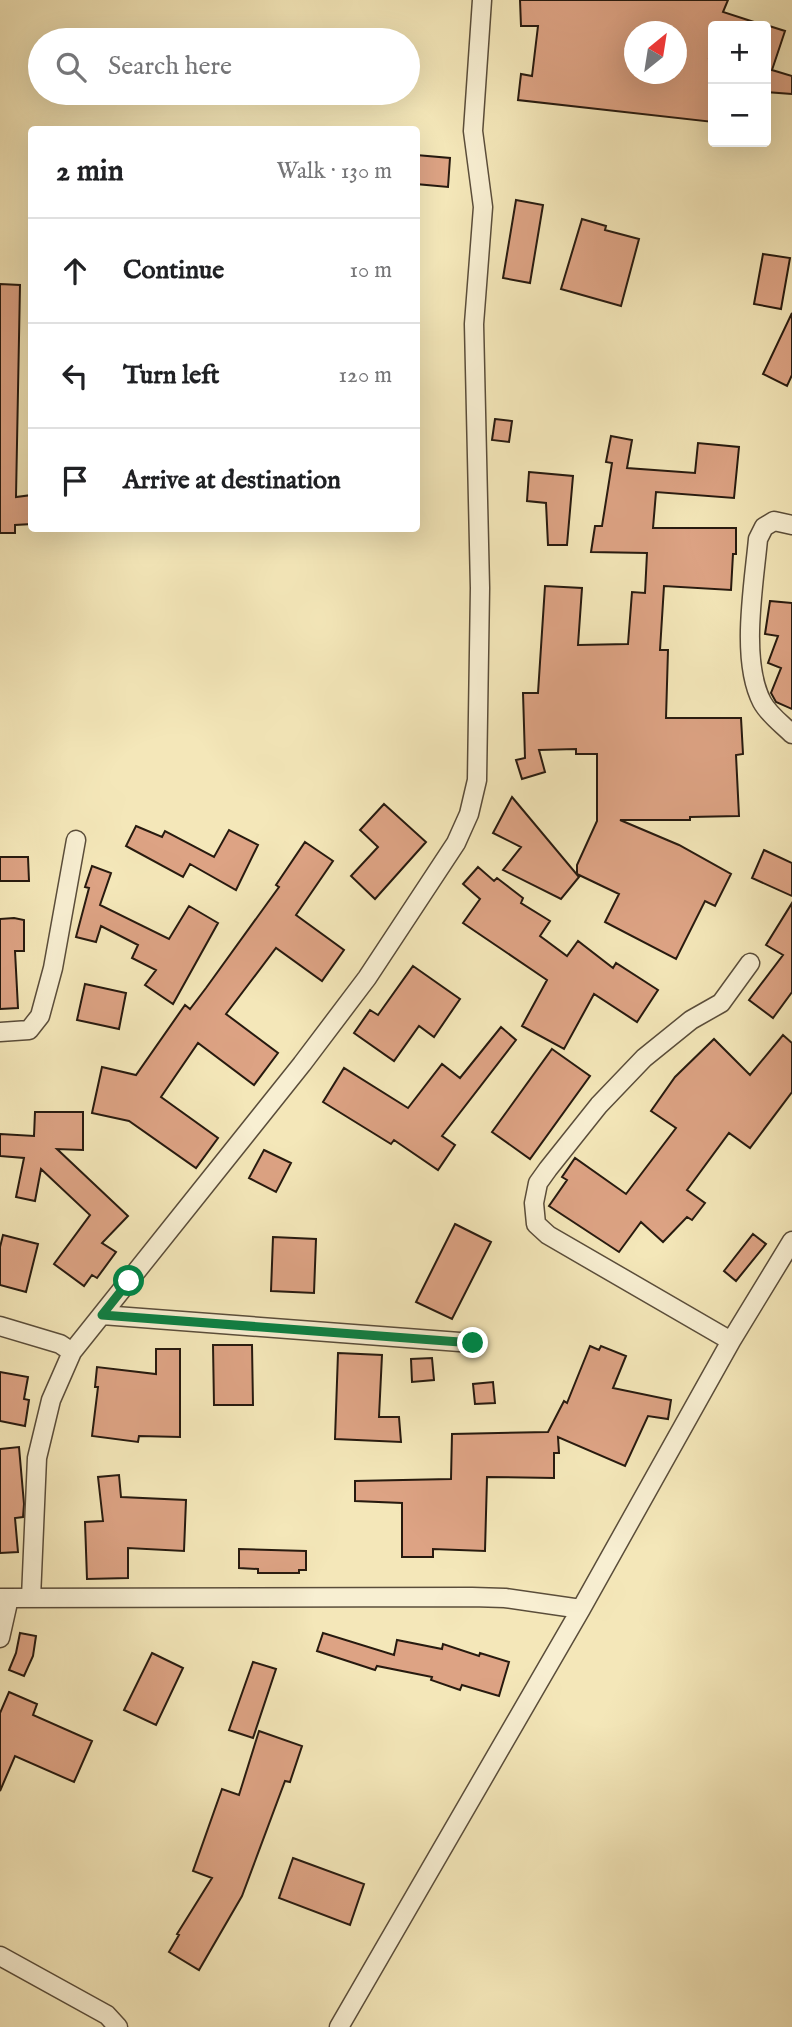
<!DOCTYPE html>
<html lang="en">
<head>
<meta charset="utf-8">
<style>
  :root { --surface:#fff; --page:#f6f6f6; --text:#202124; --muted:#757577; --line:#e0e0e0 }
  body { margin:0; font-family:"IM FELL English",serif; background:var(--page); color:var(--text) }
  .controls { position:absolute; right:21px; top:21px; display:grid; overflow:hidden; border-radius:7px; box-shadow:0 7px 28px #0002 }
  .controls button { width:63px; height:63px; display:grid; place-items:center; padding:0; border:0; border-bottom:2px solid var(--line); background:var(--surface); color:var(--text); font:35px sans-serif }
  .compass { position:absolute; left:624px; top:21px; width:63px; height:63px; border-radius:50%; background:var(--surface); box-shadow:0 7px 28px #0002; rotate:30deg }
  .stop { position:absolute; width:21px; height:21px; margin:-16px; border:5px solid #0b8043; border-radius:50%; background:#fff }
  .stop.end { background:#0b8043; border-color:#fff; box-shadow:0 2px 7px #0008 }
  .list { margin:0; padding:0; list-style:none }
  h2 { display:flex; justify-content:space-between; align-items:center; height:91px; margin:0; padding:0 28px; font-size:30px }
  h2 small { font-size:23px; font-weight:400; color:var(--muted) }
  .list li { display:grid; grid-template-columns:46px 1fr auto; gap:21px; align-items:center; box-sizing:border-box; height:105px; padding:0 28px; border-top:2px solid var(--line) }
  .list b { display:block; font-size:26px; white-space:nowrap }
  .list em { font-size:23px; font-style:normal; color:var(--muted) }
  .icon { flex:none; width:38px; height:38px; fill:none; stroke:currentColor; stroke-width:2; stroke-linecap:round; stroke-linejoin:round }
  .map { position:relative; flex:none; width:792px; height:2027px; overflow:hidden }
  .search { position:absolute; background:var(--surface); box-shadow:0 7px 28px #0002; left:28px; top:28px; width:392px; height:77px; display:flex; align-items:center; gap:18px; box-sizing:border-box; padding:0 24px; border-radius:38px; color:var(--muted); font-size:26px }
  .panel { position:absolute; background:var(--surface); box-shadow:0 7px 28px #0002; left:28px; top:126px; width:392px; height:406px; border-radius:7px }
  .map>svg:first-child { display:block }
  .building { fill:#dda384; stroke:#271a0f; stroke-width:2; fill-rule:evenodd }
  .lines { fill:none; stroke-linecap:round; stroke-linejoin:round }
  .street-casing { stroke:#5a4d3a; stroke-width:21 }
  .street { stroke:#f8efd2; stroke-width:18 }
  .route { stroke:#0b8043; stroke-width:9 }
</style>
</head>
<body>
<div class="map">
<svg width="792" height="2027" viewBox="0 0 792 2027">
  <rect width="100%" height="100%" fill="#f4e7b9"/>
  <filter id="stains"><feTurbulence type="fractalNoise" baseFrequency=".00286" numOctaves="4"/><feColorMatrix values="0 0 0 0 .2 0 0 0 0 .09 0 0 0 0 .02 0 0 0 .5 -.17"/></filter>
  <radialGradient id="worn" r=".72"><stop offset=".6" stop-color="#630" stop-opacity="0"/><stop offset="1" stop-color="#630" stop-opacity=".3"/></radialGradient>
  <path class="building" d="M 520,0 L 728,0 L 723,12 L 757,23 L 756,26 L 712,26 L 709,58 L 713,58 L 713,122 L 518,100 L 521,74 L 532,76 L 538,26 L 521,26 ZM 634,32 L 676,32 L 676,74 L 634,74 Z
    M 766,25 L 785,31 L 772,70 L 792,76 L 792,94 L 766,92 Z
    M 416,155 L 450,158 L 448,187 L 416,184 Z
    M 516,200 L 543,205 L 530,283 L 503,278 Z
    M 582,219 L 606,226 L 605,230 L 639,239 L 621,306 L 561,289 Z
    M 763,254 L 790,258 L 781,309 L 754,304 Z
    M 0,284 L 20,285 L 16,497 L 32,495 L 32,524 L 15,525 L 15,533 L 0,533 Z
    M 792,313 L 792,375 L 787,386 L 763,374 Z
    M 495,419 L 512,421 L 509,442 L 492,440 Z
    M 611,436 L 632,440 L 627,468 L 695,473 L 698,443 L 739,447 L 734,498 L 656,492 L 653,528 L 736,528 L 736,554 L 733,554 L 731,590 L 664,586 L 660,650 L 668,650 L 666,718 L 741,718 L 743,754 L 736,755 L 739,816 L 690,817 L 690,820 L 620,820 L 679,845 L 731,874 L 715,906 L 705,901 L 676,959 L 605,922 L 619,894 L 577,874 L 577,865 L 597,821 L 597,754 L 576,754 L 576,749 L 539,750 L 545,772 L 522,779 L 516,760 L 525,758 L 523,693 L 538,693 L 545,586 L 582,588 L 578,645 L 628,644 L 632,592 L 645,593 L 647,553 L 591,552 L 595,526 L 602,526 L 612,463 L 606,462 Z
    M 529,472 L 573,476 L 567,545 L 548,545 L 546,503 L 527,501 Z
    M 770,601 L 792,603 L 792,709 L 776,702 L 771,693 L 781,668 L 768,663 L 778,636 L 765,634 Z
    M 512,797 L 579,877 L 561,899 L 503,870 L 521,847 L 493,833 Z
    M 384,804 L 426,842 L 375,899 L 351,876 L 378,847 L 360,830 Z
    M 136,826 L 162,837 L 165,831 L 214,857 L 229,830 L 258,845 L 236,890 L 190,864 L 183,877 L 126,846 Z
    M 305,842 L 333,861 L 296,915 L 344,950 L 322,981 L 276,948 L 226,1014 L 278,1053 L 254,1085 L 198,1043 L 161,1097 L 218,1138 L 196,1168 L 129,1121 L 92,1113 L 102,1067 L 136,1075 L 185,1005 L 190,1009 L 206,988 L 279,887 L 276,885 Z
    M 764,850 L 792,863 L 792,896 L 752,878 Z
    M 0,857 L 28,857 L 29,881 L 0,881 Z
    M 92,866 L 111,873 L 100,905 L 169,939 L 189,906 L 218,923 L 173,1004 L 145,985 L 156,970 L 132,958 L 138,945 L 101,926 L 96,942 L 76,937 L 89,888 L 85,887 Z
    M 478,867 L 494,881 L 497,878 L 523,898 L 521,903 L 550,921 L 540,936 L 567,956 L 578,941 L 613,968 L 616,963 L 658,990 L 637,1022 L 594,994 L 564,1049 L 522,1026 L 547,980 L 463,923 L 480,899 L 463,884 Z
    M 792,903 L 792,992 L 773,1018 L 749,1000 L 783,955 L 766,945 Z
    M 14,918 L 24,920 L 24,951 L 15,951 L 18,1008 L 0,1009 L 0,919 Z
    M 413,966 L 460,999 L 434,1037 L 419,1026 L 394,1061 L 354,1033 L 370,1010 L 378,1015 Z
    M 85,984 L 126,993 L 119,1029 L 77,1020 Z
    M 501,1027 L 516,1040 L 442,1136 L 455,1145 L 438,1170 L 394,1140 L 391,1144 L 323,1102 L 344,1068 L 408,1108 L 442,1064 L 460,1078 Z
    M 783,1035 L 792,1043 L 792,1092 L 750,1148 L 729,1133 L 687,1190 L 705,1203 L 692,1220 L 687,1217 L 663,1242 L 641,1222 L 619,1252 L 549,1206 L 567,1180 L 562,1177 L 575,1158 L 626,1194 L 676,1128 L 651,1111 L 675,1077 L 714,1039 L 750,1075 Z
    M 552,1049 L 590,1076 L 530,1159 L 492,1132 Z
    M 35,1112 L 83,1112 L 83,1150 L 57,1149 L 128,1216 L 102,1243 L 116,1252 L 97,1278 L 92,1275 L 84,1286 L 54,1264 L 90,1215 L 41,1169 L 35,1201 L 16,1197 L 24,1158 L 0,1156 L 0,1134 L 34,1136 Z
    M 264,1150 L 291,1163 L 276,1192 L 249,1178 Z
    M 455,1224 L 491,1242 L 452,1319 L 416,1302 Z
    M 753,1234 L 766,1244 L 736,1281 L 724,1271 Z
    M 3,1235 L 38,1244 L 26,1292 L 0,1285 L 0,1247 Z
    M 273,1237 L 316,1239 L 314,1293 L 271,1291 Z
    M 213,1345 L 252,1345 L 253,1405 L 214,1405 Z
    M 590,1346 L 599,1350 L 601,1346 L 626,1356 L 613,1388 L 671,1400 L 668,1419 L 648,1416 L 625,1466 L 558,1437 L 559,1453 L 554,1453 L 554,1478 L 487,1477 L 485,1551 L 433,1549 L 433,1557 L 402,1557 L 402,1503 L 355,1501 L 355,1481 L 451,1479 L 452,1434 L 548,1432 L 564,1401 L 567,1403 Z
    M 156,1349 L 180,1349 L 180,1437 L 139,1436 L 138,1442 L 92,1436 L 98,1387 L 95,1387 L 97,1367 L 156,1374 Z
    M 338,1353 L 382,1355 L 379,1417 L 399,1417 L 401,1442 L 335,1439 Z
    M 432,1358 L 434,1380 L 412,1382 L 411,1359 Z
    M 0,1372 L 28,1377 L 24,1399 L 29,1400 L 25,1426 L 0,1421 Z
    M 493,1382 L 495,1403 L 475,1404 L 473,1384 Z
    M 19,1447 L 24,1504 L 23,1517 L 15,1518 L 18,1552 L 0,1553 L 0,1449 Z
    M 119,1475 L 121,1497 L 186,1500 L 184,1551 L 128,1548 L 128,1578 L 87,1579 L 85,1522 L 103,1521 L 98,1477 Z
    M 239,1549 L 306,1551 L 306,1570 L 299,1570 L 299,1573 L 258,1573 L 258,1569 L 239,1568 Z
    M 20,1633 L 36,1636 L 33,1656 L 24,1676 L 9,1670 L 16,1653 Z
    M 323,1633 L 394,1655 L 397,1640 L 442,1649 L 443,1644 L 479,1656 L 480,1653 L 509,1662 L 499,1696 L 462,1685 L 460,1690 L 431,1680 L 432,1677 L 377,1666 L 375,1670 L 317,1651 Z
    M 152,1653 L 183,1668 L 156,1725 L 124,1710 Z
    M 253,1662 L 276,1669 L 253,1738 L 229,1730 Z
    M 9,1692 L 37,1704 L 33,1715 L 92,1741 L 74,1782 L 15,1756 L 0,1791 L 0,1713 Z
    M 259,1731 L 302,1746 L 290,1782 L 285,1781 L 242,1896 L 199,1970 L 169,1952 L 179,1935 L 177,1934 L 212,1878 L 193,1871 L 222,1789 L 239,1795 Z
    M 293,1858 L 364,1884 L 350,1925 L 279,1898 Z"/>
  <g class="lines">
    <g class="street-casing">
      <path id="street" d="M 792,525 L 774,521 L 764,527 L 758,539 C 754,584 740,660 762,702 C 769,715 782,724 792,734
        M 0,1032 L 29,1030 L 40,1016 L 53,968 L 76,840
        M 102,1315 L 473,1343
        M 0,1326 L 60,1344 L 72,1352
        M 731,1341 L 548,1235 L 536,1224 L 534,1203 L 538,1183 L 548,1169 L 599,1105 L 644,1058 L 691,1020 L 721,1003 L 750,963
        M 0,1598 L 472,1597 L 505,1598 L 581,1609
        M 31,1598 L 37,1458 L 51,1400 L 72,1352 L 302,1064 L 367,978 L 456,843 L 469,814 L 477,780 L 480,588 L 474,324 L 483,207 L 473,131 L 482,0
        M 0,1638 L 9,1598
        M 0,1956 L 107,2015 L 118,2027
        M 339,2027 L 581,1609 L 731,1341 L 792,1241"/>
    </g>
    <use href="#street" class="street"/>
  </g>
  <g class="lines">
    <path class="route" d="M 129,1281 L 102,1315 L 473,1343"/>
  </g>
  <rect width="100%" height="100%" filter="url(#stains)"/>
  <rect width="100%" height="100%" fill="url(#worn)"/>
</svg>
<div class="controls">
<button>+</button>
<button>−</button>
</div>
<svg class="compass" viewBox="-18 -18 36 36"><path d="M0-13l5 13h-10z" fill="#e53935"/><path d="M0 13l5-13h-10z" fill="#757577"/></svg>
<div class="stop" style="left:129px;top:1281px"></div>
<div class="stop end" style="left:473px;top:1343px"></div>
<div class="search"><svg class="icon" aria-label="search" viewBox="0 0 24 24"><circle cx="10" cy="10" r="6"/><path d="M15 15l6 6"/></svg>Search here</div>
<section class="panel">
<h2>2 min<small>Walk · 130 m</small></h2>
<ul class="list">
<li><svg class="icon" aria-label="ahead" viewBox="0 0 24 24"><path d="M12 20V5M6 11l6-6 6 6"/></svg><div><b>Continue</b></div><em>10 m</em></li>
<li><svg class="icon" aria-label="left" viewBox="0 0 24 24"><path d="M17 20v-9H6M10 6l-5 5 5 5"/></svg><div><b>Turn left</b></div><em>120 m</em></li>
<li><svg class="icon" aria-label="arrive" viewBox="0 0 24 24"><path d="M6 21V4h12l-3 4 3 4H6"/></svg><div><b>Arrive at destination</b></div></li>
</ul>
</section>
</div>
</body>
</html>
